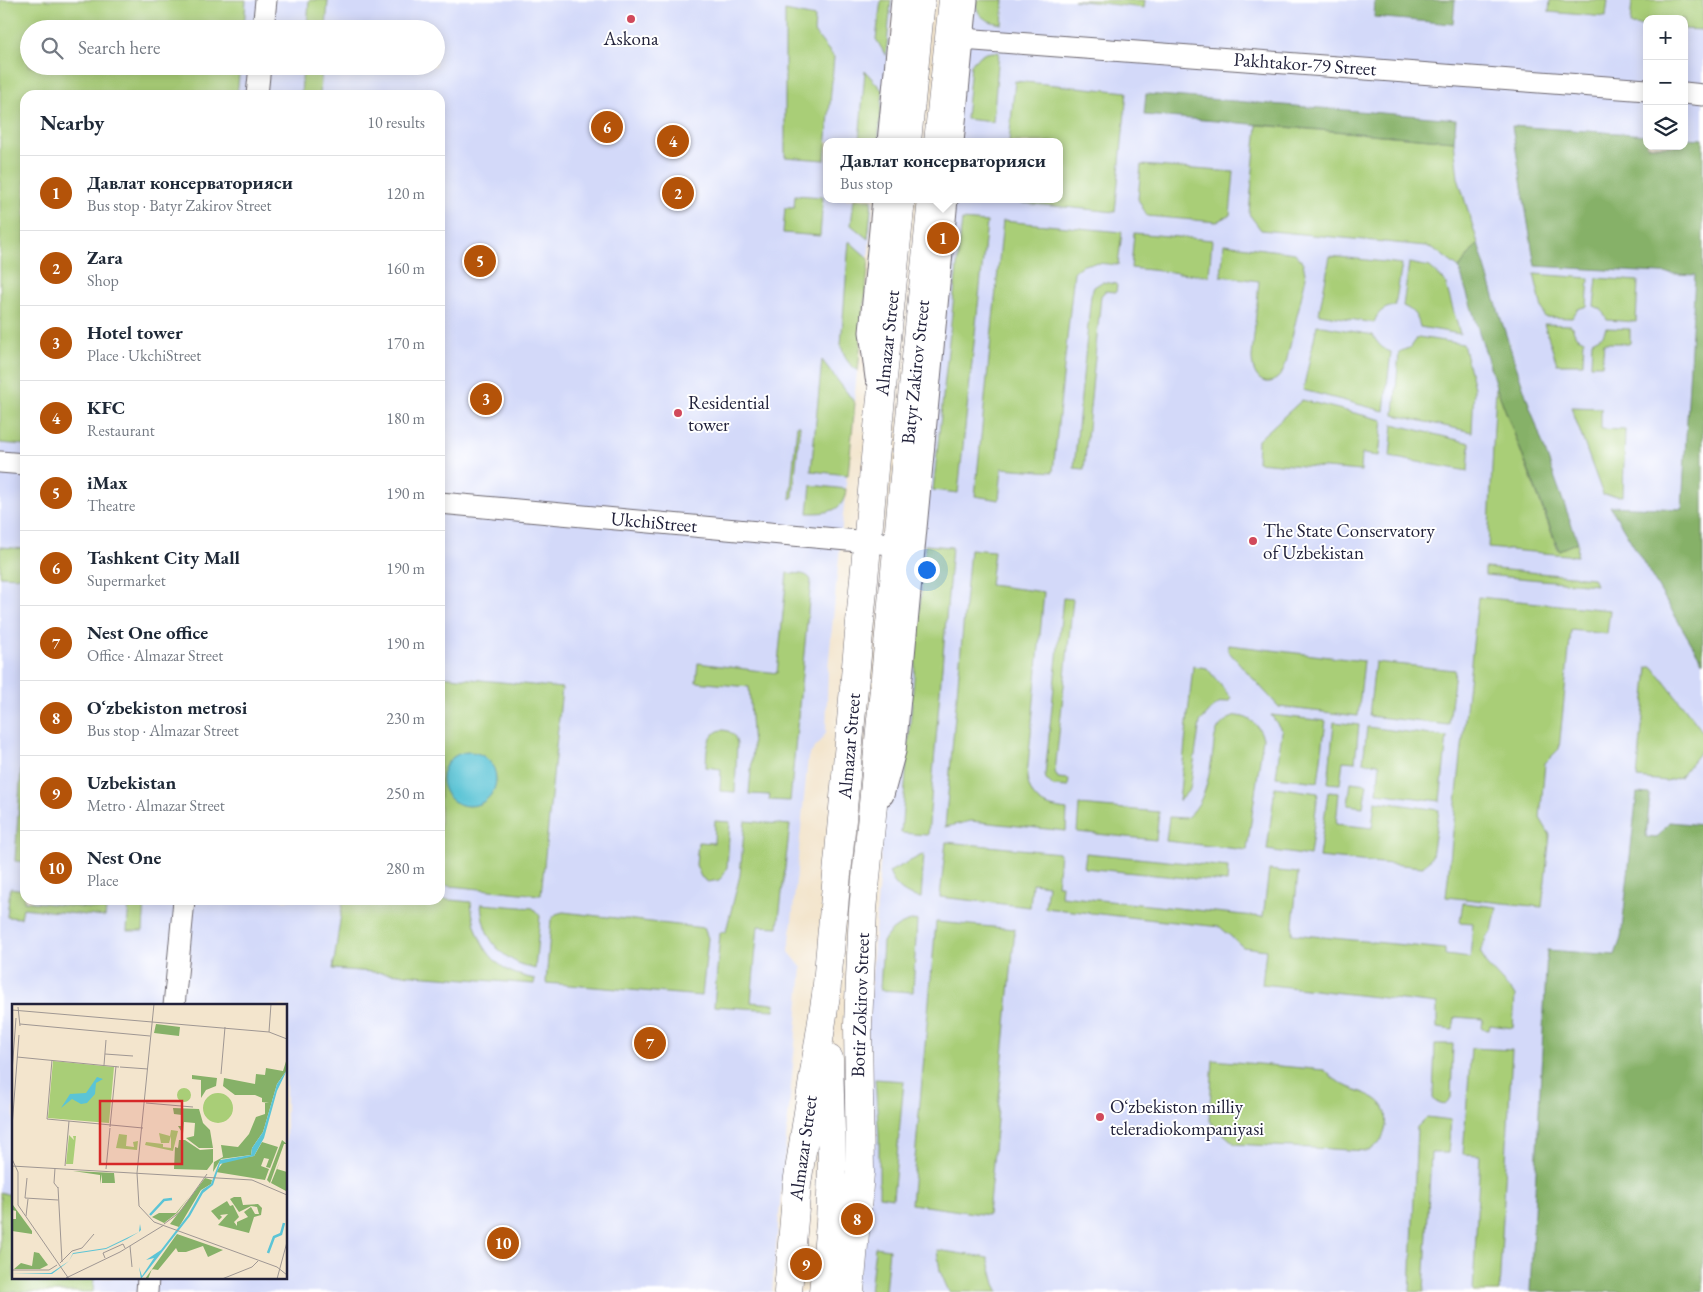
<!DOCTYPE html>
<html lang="en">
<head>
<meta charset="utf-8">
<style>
  :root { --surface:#fff; --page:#f2f2f3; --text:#1f2937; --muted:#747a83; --line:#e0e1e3; --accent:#b45309 }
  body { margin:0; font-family:"EB Garamond",serif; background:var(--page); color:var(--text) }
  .controls { position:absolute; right:15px; top:15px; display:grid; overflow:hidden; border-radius:10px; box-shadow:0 2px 12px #0003 }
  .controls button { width:45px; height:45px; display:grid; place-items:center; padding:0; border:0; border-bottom:1px solid var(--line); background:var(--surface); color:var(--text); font:25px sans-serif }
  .you { position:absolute; left:926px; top:569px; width:18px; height:18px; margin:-12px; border:4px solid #fff; border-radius:50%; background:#1a73e8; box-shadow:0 0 0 8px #1a73e833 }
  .badge { display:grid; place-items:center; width:32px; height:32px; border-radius:50%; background:var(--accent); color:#fff; font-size:16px; font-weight:700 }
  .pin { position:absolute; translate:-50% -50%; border:2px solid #fff; box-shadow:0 1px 5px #0006 }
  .popup { position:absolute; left:823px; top:138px; width:240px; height:65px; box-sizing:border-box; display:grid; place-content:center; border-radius:10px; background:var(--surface); filter:drop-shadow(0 1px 4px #0005); font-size:16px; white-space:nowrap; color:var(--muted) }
  .popup b { font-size:19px; color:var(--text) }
  .popup::after { content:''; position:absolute; left:50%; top:100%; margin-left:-10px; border:10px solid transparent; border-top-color:var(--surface) }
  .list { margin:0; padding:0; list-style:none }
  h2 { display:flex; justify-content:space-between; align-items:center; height:65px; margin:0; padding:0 20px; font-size:21px }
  h2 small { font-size:16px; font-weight:400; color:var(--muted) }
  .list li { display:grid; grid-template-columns:32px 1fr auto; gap:15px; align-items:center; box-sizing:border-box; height:75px; padding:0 20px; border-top:1px solid var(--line) }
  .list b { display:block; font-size:19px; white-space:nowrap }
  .list p { margin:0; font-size:16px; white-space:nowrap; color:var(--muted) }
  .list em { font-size:16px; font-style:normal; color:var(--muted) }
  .icon { flex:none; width:28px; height:28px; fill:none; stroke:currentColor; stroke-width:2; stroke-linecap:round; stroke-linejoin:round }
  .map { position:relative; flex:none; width:1703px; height:1292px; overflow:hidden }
  .search { position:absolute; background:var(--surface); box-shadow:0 2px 12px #0003; left:20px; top:20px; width:425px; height:55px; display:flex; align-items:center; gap:12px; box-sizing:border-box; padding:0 18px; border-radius:28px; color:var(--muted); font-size:19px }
  .panel { position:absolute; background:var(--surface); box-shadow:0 2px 12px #0003; left:20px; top:90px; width:425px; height:815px; border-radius:15px }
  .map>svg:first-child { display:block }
  .built { fill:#d3d9f9; fill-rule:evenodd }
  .green { fill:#a9ce77; stroke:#667859 }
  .forest { fill:#86b168; stroke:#546a52 }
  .water { fill:#5bc4d6; stroke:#3e7388 }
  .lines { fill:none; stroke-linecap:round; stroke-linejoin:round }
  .minor-casing { stroke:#6b666e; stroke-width:23 }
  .primary-casing { stroke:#6b666e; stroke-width:29 }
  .minor { stroke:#fff; stroke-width:21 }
  .primary { stroke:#fff; stroke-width:28 }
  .poi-dot { fill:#d1495b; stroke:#fff; stroke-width:2 }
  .labels { text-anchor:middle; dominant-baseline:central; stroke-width:4; stroke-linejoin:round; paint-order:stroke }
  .poi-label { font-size:19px; fill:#22223b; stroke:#fff; text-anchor:start }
  .street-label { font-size:19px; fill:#22223b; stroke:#fff }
  .inset-river { fill:none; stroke:#5bc4d6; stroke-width:2.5 }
  .inset-road { fill:none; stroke:#9f9793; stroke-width:1 }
  .view { fill:#d62828; fill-opacity:0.15; stroke:#d62828; stroke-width:2.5 }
  .inset-edge { fill:none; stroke:#22223b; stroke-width:2.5 }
</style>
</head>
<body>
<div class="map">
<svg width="1703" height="1292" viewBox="0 0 1703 1292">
  <rect width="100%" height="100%" fill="#fff"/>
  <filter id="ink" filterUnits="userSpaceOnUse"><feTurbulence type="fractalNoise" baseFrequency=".02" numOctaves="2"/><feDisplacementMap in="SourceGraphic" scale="10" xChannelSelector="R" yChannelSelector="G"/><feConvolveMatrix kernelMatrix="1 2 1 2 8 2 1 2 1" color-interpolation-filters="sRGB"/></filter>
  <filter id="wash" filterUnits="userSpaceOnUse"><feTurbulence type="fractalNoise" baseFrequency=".0096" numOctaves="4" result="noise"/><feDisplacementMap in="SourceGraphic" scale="20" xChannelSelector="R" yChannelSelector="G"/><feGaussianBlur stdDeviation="1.12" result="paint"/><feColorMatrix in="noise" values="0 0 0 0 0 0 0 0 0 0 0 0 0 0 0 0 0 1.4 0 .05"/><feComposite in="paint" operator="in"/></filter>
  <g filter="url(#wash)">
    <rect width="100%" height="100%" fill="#f3e5cd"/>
    <path class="built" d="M 0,0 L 894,0 L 880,142 L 827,142 L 827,199 L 874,199 L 828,669 L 826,733 L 808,757 L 789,952 L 802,968 L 772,1292 L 0,1292 ZM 29,29 L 436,29 L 436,66 L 29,66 ZM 25,95 L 440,95 L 440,900 L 25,900 ZM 14,1006 L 286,1006 L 286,1278 L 14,1278 Z
      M 953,0 L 1703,0 L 1703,1292 L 850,1292 L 860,1124 L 932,199 L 1059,199 L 1059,142 L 938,142 ZM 1647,19 L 1684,19 L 1684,146 L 1647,146 Z"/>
    <path class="green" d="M 0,0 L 246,0 L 244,29 L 29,29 L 29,66 L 240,66 L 237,95 L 25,95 L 25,445 L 0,443 Z
      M 309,0 L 328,0 L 326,29 L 307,29 Z
      M 881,0 L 891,0 L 886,56 L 876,39 Z
      M 976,0 L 1004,0 L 1002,24 C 988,22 975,17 976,0 Z
      M 1074,0 L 1145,0 L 1144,8 Z
      M 1550,0 L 1608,0 L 1606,17 L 1549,12 Z
      M 1632,0 L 1703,0 L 1703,30 L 1684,29 L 1684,19 L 1647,19 L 1647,26 L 1630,25 Z
      M 785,11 L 815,17 L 814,32 L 834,57 L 825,160 L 785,157 Z
      M 999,52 L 993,122 L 966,119 L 971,65 C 978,55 987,51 999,52 Z
      M 303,66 L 322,66 L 320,95 L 301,95 Z
      M 865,71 L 883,91 L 878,142 L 859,142 Z
      M 1015,81 L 1127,92 L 1115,212 L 1003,201 L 1003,199 L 1059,199 L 1059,142 L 1009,142 Z
      M 1257,125 L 1454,141 L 1458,178 L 1478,243 L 1459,268 L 1434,249 L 1426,246 L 1261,230 L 1249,214 Z
      M 1141,165 L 1234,172 L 1230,215 L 1217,222 L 1147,216 L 1138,199 Z
      M 795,195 L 823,197 L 820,236 L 783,233 L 785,208 L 794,208 Z
      M 854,199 L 872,199 L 868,239 L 851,225 Z
      M 962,220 L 987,222 L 958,493 L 933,490 Z
      M 1003,221 L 1122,232 L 1118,265 C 1103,264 1085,259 1074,272 L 1053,472 L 1002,468 L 999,500 L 975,496 Z
      M 1134,233 L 1212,240 L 1209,276 L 1131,268 Z
      M 849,241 L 869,259 L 858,371 C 848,365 844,356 841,345 Z
      M 1224,244 L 1295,253 L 1303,263 L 1306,277 L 1286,363 C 1278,391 1252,388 1252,357 L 1259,281 L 1221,276 Z
      M 1330,256 L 1402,264 L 1395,306 C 1385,307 1377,312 1374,323 L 1319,314 Z
      M 1409,263 L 1430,267 L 1445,281 L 1460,334 L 1420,327 C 1418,317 1413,310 1403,306 Z
      M 1534,274 L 1589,278 L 1587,306 L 1578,309 L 1572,318 L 1544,317 Z
      M 1597,278 L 1638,281 L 1636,322 L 1607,320 L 1601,309 L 1594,306 Z
      M 1102,282 L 1117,284 L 1116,292 L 1105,291 L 1101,296 L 1084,469 L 1074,468 L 1091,295 L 1094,287 Z
      M 1544,324 L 1571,325 L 1576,336 L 1584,340 L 1583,364 L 1557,364 Z
      M 1317,325 L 1373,335 C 1377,343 1382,349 1391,352 L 1384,411 L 1303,390 Z
      M 1606,328 L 1630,329 L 1630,343 L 1604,343 L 1602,365 L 1591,365 L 1592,341 L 1603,335 Z
      M 1418,337 L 1463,344 L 1474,388 L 1472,432 L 1394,415 L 1399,352 L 1411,347 Z
      M 822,360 L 855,403 L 848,475 L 811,471 Z
      M 1496,386 L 1558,550 L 1578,542 L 1577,556 L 1488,548 Z
      M 1302,400 L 1383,420 L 1379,456 L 1362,454 L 1361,471 L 1257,462 L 1258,440 Z
      M 1571,407 L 1601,408 L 1601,429 L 1625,430 L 1623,496 L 1603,495 Z
      M 1393,424 L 1470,443 L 1468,471 L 1390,457 Z
      M 797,425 L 800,425 L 793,497 L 790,499 Z
      M 811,485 L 846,489 C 844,512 828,513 808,513 Z
      M 925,545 L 952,547 L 928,835 L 901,833 Z
      M 0,547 L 25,549 L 25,571 L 21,577 L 0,576 Z
      M 970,549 L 994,551 L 990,585 L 1044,592 L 1027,777 C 1031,802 1044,807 1067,810 L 1066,831 L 971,821 L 945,827 Z
      M 1485,568 L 1593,578 L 1596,585 L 1485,575 Z
      M 787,573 C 795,574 807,572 811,580 L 790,801 L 769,800 L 770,795 L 749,794 L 753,748 L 749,687 L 696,682 L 698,663 L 777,673 Z
      M 1478,597 L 1610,610 L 1607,634 L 1571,630 L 1559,749 L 1545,763 L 1540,818 L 1550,835 L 1542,907 L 1446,897 Z
      M 1063,598 L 1073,599 L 1055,772 L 1058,778 L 1069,779 L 1068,787 L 1053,786 L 1046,779 L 1045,775 Z
      M 1229,645 L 1364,661 L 1358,716 L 1279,707 L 1228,651 Z
      M 1375,662 L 1455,670 L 1449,725 L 1369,716 Z
      M 1193,666 L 1207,668 L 1231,698 L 1229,701 L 1220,703 L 1212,709 L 1200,722 L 1190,789 L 1179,801 Z
      M 1648,667 L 1653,667 L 1703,732 L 1703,748 L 1680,777 L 1666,781 L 1637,778 Z
      M 440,676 L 562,688 L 541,895 L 440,885 Z
      M 1271,715 L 1326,721 L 1318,782 L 1276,777 L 1282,731 Z
      M 1237,716 C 1251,717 1259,725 1263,738 L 1247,850 L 1166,841 L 1169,817 L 1186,818 C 1206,803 1209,775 1213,752 C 1214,744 1214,735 1218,729 C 1222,722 1229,718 1237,716 Z
      M 1334,722 L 1359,725 L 1355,762 L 1343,761 L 1340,784 L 1328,783 Z
      M 1367,727 L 1447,737 L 1440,801 L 1377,793 L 1380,764 L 1363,762 Z
      M 721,730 C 730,730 735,734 737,743 L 735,792 L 720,791 L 721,769 L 706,767 C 707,753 705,735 721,730 Z
      M 22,754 L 25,755 L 25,862 L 15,861 Z
      M 1351,782 L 1367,784 L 1363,807 L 1348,805 Z
      M 1275,787 L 1318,793 L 1310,856 L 1267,850 Z
      M 1328,792 L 1339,793 L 1336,824 L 1372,828 L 1375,801 L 1439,810 L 1432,856 L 1423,867 L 1319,857 Z
      M 1079,805 L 1159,812 L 1156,840 L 1077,832 Z
      M 715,821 L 730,822 L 727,867 L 723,876 L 719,880 L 708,882 L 701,877 L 696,865 L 698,842 L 714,843 Z
      M 745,821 L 790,825 L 778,927 L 758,926 L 751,1002 L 775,1004 L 774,1010 L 714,1006 L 720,933 L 726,931 L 740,875 Z
      M 946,842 L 1060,853 L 1057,885 L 1062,885 L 1061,896 L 1263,917 L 1269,870 L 1298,873 L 1292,934 L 1445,949 L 1445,955 L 1470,958 L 1473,923 L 1460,922 L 1463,903 L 1497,907 L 1492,931 L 1486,937 L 1481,953 L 1486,964 L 1515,995 L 1513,1028 L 1490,1025 L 1489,1030 L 1482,1029 L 1483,1019 L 1455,1017 L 1453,1030 L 1437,1028 L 1437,1004 L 1262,984 L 1266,950 L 1243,947 L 1220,927 L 1045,908 L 1048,885 L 1032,883 L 1030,907 L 940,897 Z
      M 1086,853 L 1228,867 L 1227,882 L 1084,868 Z
      M 924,854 L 921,898 C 906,896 894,887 889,872 Z
      M 10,888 L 25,890 L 24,901 L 106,910 L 105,917 L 23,908 L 21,918 L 7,917 Z
      M 440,899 L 471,902 C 473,929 484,957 509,971 C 517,975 526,977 535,979 L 534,984 L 333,969 L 343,900 Z
      M 129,900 L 145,900 L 143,931 L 127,931 Z
      M 481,904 L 533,908 L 540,916 L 535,969 C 501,960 483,940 481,904 Z
      M 563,912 L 704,928 L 708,938 L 702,996 L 546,983 L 551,920 L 556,914 Z
      M 917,920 L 913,992 L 880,990 L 883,942 C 890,929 902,922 917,920 Z
      M 936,922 L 1015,929 L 988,1215 L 911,1204 Z
      M 1435,1044 L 1453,1044 L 1451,1098 L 1445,1104 L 1436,1102 L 1433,1098 Z
      M 1471,1048 L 1512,1050 L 1499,1292 L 1473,1292 L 1480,1155 L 1463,1154 Z
      M 1213,1060 L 1324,1070 C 1331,1076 1337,1082 1346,1086 C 1365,1095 1391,1097 1386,1126 C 1384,1137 1379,1145 1369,1151 L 1235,1144 L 1209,1121 Z
      M 875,1079 L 904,1081 L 893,1198 L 879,1196 L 879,1137 Z
      M 1427,1117 L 1451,1120 L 1448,1153 L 1431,1153 L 1424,1292 L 1410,1292 L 1417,1127 Z
      M 0,1192 L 14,1196 L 14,1278 L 94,1278 L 93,1292 L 0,1292 Z
      M 875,1247 L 889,1249 L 885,1292 L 870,1292 Z
      M 937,1250 L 988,1258 L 995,1284 L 999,1292 L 949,1292 L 940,1271 Z"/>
    <path class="forest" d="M 1375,0 L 1455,0 L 1453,24 L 1374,17 Z
      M 1146,94 L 1456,119 L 1454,141 L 1144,115 Z
      M 1512,126 L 1647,135 L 1647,146 L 1684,146 L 1684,138 L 1703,139 L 1703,663 L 1610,506 L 1682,509 L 1695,275 L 1535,266 Z
      M 1478,243 C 1507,344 1542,444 1578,542 L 1559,550 L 1496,386 L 1459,268 Z
      M 1637,793 L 1650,794 L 1646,837 L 1657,838 L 1669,822 L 1703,825 L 1703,1292 L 1530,1292 L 1547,950 L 1615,955 L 1621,938 Z"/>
    <path class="water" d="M442 779a27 27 0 1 1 54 0a27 27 0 1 1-54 0Z"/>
  </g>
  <g filter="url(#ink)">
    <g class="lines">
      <g class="minor-casing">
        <path id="minor" d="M 263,29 L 266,0
          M 962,39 L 1647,90
          M 1684,93 L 1703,95
          M 257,95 L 260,66
          M 888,142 L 902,0
          M 953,142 L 967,0
          M 876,378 L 870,332 L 883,199
          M 0,462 L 25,464
          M 440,503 L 913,546
          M 883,795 L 895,751 L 947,199
          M 174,1006 L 184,900
          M 147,1292 L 148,1278"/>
      </g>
      <g class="primary-casing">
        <path id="primary" d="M 907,142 L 921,0
          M 938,142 L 953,0
          M 788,1292 L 797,1184 L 826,995 L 875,458 L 901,199
          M 823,1292 L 830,1224 L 832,1168 L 829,1059
          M 850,1292 L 860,1173 L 858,1025 L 863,910 L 903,487 L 932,199"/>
      </g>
      <use href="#minor" class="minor"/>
      <use href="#primary" class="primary"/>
    </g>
  </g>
  <g class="poi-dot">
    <circle cx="631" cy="19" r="5"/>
    <circle cx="678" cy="413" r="5"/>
    <circle cx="1253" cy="541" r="5"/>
    <circle cx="1100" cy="1117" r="5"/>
  </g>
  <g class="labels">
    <g class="poi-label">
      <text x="631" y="38" text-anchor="middle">Askona</text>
      <text x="688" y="402">Residential<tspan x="688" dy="22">tower</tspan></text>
      <text x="1263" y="530">The State Conservatory<tspan x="1263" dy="22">of Uzbekistan</tspan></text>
      <text x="1110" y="1106">Oʻzbekiston milliy<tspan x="1110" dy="22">teleradiokompaniyasi</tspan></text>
    </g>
    <g class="street-label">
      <text transform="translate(1305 64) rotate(4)">Pakhtakor-79 Street</text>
      <text transform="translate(887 343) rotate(-84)">Almazar Street</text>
      <text transform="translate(915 372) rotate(-84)">Batyr Zakirov Street</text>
      <text transform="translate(654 522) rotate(5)">UkchiStreet</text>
      <text transform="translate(849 746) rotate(-85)">Almazar Street</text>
      <text transform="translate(860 1005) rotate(-88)">Botir Zokirov Street</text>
      <text transform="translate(803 1148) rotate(-82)">Almazar Street</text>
    </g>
  </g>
  <g transform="translate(12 1004)">
    <rect width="275" height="275" fill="#f3e5cd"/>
    <path d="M 41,57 L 102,63 L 97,119 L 36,114 ZM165 91a7 7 0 1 1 14 0a7 7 0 1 1-14 0ZM191 104a15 15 0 1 1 30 0a15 15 0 1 1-30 0ZM 159,126 L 166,127 L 161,147 L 133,141 L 134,138 L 151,140 L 151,143 L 159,144 L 159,132 L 157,139 L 149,139 L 147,129 L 158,132 ZM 107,130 L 115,131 L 114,142 L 122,143 L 121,138 L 126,137 L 125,146 L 104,144 ZM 57,131 L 62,136 L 61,132 L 64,132 L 61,160 L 54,160 Z" fill="#a9ce77"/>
    <path d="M 144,20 L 168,23 L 167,32 L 142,29 ZM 275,54 L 275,66 L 265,80 L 251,128 L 240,144 L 239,151 L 209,155 L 201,168 L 202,158 L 211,153 L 209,141 L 226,143 L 237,130 L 244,113 L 253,110 L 253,99 L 257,99 L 250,98 L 250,94 L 243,91 L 223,91 L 211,82 L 212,74 L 243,80 L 244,70 L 253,71 L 254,64 L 271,67 ZM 180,71 L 205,74 L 204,82 L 194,86 L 189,94 L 189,76 L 180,75 ZM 161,104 L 187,105 L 191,119 L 198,126 L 201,144 L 187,144 L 174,134 L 182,132 L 183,119 L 172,118 L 171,130 L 166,122 L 169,122 L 170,111 L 162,110 ZM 167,136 L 173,136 L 188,146 L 201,145 L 201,158 L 195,166 L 162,165 L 163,143 L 166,144 ZM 270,136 L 275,140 L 272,140 L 258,179 L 255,176 ZM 250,138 L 266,143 L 258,164 L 254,163 L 257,155 L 252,154 L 249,162 L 257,165 L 253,176 L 204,168 L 212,157 L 242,152 ZM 268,157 L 265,165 L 275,168 L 274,187 L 259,179 ZM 61,167 L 102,169 L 103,179 L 90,179 L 90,170 L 88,180 L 88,171 ZM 193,174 L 200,176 L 199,180 L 189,186 L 167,223 L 158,220 ZM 178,192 L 165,209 L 152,219 L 140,213 L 147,209 L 164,209 ZM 222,193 L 229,193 L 231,201 L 246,200 L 250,204 L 249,211 L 242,213 L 237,229 L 206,221 L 216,210 L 208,211 L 210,213 L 207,216 L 199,207 L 215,197 L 218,202 L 221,201 L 227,213 L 222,218 L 225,222 L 225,218 L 236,213 L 232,208 L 239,203 L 243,210 L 247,210 L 245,203 L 239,202 L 227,208 L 218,195 ZM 1,201 L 20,227 L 20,230 L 0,227 L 0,215 L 4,215 L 4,207 L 0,206 ZM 165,230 L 211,246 L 196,253 L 191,242 L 174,248 L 166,248 L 164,244 L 146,266 L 140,265 L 136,275 L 133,275 ZM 22,248 L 27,249 L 36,261 L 28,265 L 2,265 L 9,259 L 20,262 Z" fill="#86b168"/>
    <path d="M 275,66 L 265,87 L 252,134 L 242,152 L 208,160 L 201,181 L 191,189 L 178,212 L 129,275 L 127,263 L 130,272 L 142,254 L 134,256 L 149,246 L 176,211 L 190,186 L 199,180 L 208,156 L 239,151 L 240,144 L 251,128 L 265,80 ZM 85,73 L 91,75 L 84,79 L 83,90 L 75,99 L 69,100 L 60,95 L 49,104 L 58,90 L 74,89 ZM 128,220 L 129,226 L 127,228 L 115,235 L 94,245 L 61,250 L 57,257 L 52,261 L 40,270 L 0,270 L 39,269 L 57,257 L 61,249 L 94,244 L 127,228 Z" fill="#5bc4d6"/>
    <path class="inset-river" d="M 138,211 L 152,196 L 160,195M 256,249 L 262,233 L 269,230 L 272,219"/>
    <path class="inset-road" d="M 142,0 L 125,169 L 127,202 L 142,218 L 265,263 L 275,271M 6,3 L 8,22M 0,6 L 257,28 L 275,35M 8,20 L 138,32M 257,28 L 259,0M 93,50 L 121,52M 5,53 L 107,63M 40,56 L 35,115 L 131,124M 92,61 L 94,36M 108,63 L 136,65M 0,68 L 4,14M 209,70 L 213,23M 134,99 L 181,103M 0,123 L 7,31M 98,123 L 104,62M 0,155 L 6,168 L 6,201 L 57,275M 0,162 L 240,176 L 275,191M 53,162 L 57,117M 43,164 L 42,179 L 46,184M 94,165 L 98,124M 15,174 L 13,194 L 46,196M 46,183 L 50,258M 14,212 L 16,195M 152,220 L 168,208 L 195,170M 118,242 L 120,263M 93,254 L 91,249 L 111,240 L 113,244M 48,259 L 60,247 L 70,244 L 82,230M 0,266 L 37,266 L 45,261M 54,274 L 108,248 L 152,221M 210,275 L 240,263 L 246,257M 265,275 L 275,238"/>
    <path class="view" d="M 88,97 L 170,97 L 170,160 L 88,160 Z"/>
    <rect width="275" height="275" class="inset-edge"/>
  </g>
</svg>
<div class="controls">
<button>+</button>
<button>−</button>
<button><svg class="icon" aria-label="layers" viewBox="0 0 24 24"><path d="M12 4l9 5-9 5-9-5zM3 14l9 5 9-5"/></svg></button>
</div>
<div class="you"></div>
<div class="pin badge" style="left:943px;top:238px">1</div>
<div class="popup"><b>Давлат консерваторияси</b>Bus stop</div>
<div class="pin badge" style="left:678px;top:193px">2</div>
<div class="pin badge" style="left:486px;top:399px">3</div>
<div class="pin badge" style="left:673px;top:141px">4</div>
<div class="pin badge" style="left:480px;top:261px">5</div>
<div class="pin badge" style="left:607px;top:127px">6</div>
<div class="pin badge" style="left:650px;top:1043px">7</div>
<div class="pin badge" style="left:857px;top:1219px">8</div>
<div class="pin badge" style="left:806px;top:1264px">9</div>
<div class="pin badge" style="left:503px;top:1243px">10</div>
<div class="search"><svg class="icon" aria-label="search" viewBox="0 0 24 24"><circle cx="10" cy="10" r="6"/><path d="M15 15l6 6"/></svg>Search here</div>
<section class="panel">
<h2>Nearby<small>10 results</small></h2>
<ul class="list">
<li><span class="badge">1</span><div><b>Давлат консерваторияси</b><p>Bus stop · Batyr Zakirov Street</p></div><em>120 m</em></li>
<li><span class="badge">2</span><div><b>Zara</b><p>Shop</p></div><em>160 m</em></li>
<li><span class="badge">3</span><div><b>Hotel tower</b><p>Place · UkchiStreet</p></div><em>170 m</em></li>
<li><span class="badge">4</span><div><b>KFC</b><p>Restaurant</p></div><em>180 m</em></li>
<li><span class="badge">5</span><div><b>iMax</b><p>Theatre</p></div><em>190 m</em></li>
<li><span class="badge">6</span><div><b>Tashkent City Mall</b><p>Supermarket</p></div><em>190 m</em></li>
<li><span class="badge">7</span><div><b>Nest One office</b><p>Office · Almazar Street</p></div><em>190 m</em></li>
<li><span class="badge">8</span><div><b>Oʻzbekiston metrosi</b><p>Bus stop · Almazar Street</p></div><em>230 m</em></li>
<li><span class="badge">9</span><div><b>Uzbekistan</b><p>Metro · Almazar Street</p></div><em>250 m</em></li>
<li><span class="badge">10</span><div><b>Nest One</b><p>Place</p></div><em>280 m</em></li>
</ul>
</section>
</div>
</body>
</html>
